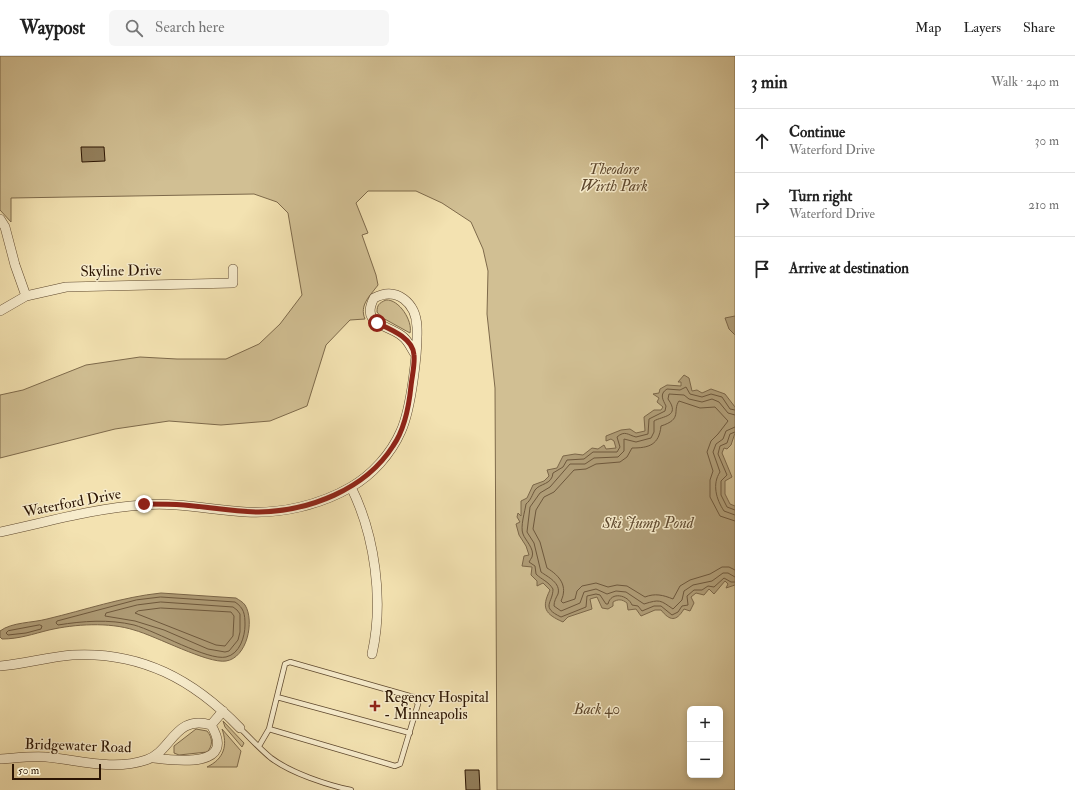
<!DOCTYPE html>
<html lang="en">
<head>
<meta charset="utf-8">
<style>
  :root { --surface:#fff; --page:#f6f6f6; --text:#222; --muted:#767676; --line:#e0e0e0 }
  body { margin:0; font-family:"IM FELL Double Pica",serif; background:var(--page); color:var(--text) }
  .controls { position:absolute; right:12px; bottom:12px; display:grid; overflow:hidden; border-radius:6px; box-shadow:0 2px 6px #0003 }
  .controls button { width:36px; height:36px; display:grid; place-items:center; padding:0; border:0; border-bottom:1px solid var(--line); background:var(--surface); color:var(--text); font:20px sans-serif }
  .scale { position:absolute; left:12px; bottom:10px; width:89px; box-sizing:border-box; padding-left:4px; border:2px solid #2c1503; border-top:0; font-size:11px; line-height:14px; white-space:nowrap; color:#2c1503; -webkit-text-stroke:3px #f7eccc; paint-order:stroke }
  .stop { position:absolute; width:12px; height:12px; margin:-9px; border:3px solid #8f2418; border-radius:50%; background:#fff }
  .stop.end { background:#8f2418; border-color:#fff; box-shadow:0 1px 4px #0008 }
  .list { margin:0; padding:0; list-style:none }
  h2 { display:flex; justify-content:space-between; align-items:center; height:52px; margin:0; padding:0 16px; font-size:17px }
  h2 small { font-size:13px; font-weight:400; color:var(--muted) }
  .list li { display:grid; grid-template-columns:26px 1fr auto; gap:12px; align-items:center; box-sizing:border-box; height:64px; padding:0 16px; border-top:1px solid var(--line) }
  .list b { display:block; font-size:15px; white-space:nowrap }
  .list p { margin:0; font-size:13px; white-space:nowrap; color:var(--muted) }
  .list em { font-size:13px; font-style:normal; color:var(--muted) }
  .icon { flex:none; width:22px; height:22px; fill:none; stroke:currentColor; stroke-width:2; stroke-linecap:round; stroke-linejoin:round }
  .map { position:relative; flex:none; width:735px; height:734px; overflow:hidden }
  header { display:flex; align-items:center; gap:24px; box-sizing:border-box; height:56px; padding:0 20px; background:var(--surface); border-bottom:1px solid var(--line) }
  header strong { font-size:19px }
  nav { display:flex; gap:22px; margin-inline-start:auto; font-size:14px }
  .search { width:280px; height:36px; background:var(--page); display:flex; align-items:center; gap:10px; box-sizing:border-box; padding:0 14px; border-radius:6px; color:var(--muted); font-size:15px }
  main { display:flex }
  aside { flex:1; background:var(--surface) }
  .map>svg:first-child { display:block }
  .green { fill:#d1bf93; stroke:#7e6a4b; fill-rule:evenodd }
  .water { fill:#af9c76; stroke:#7b6648 }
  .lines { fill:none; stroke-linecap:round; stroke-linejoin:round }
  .shore { stroke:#6e583c; stroke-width:1 }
  .building { fill:#93805d; stroke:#2c1503 }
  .service-casing { stroke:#5e482e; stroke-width:6 }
  .minor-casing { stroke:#5e482e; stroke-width:10 }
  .service { stroke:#f7eccc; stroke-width:4.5 }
  .minor { stroke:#f7eccc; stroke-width:9 }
  .route { stroke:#8f2418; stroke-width:5 }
  .poi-dot { fill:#8f2418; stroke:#f7eccc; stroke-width:1.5 }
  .labels { text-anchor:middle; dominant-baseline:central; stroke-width:3; stroke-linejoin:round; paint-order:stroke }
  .park-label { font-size:15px; font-style:italic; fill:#5e482e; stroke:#f7eccc }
  .street-label { font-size:15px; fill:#2c1503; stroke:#f7eccc }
  .poi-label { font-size:15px; fill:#2c1503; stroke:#f7eccc; text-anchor:start }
  .water-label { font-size:16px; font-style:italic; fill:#604b31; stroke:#f7eccc }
</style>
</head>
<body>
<header>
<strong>Waypost</strong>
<div class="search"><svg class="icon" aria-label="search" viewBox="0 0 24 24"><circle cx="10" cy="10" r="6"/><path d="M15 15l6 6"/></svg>Search here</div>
<nav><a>Map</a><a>Layers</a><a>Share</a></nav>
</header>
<main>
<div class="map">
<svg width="735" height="734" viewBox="0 0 735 734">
  <rect width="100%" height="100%" fill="#f3e2b1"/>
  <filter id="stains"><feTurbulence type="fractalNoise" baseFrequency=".005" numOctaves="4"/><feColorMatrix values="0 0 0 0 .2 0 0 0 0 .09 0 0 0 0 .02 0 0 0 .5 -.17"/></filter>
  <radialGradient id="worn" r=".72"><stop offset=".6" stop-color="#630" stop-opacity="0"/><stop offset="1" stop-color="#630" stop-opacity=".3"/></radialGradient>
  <path class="green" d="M 0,0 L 735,0 L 735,734 L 497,734 L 495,332 L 487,258 L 488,215 L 483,193 L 471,166 L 442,147 L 416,135 L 368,135 L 356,147 L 368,177 L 362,179 L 376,219 L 378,229 C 370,240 359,249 365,263 L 350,264 L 326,289 L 307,350 L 270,365 L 221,369 L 169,365 L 115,373 L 0,402 L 0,339 L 23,334 L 86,309 L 140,301 L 177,303 L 226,303 L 259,288 L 280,268 L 302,239 L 288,157 L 277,146 L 254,138 L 11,142 L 11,166 L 0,154 ZM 690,653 L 720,653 L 720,719 L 690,719 Z
    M 386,244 C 399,243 413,265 410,277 L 381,261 L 377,256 C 377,249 379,247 386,244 Z
    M 223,665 L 244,687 L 242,691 L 225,671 Z
    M 196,673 L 207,675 C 213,682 213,690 207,696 L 179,699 L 174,697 L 174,690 Z
    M 222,673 L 241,695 L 237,711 L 207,711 C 224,703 228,689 222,673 Z"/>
  <path class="water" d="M 735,260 L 735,279 L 729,273 L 725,262 Z
    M 684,319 L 689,322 L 692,335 L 697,334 L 702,337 L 711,333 L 725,338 L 735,351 L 735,377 L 731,389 L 727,393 L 724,392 L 722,397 L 732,421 L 725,425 L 725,438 L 730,448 L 735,450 L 735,529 L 726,532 L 728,528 L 725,525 L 714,538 L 709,533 L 704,539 L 696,537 L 691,541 L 694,547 L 690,555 L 684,553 C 676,566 670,565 661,554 L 655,554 L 641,560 L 636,553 L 628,554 L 627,547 C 622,543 618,543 613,546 L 613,550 L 608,553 L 602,552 L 597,541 L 590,543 L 592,553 L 568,561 L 563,566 C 545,558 541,552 550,534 L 543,527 L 537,530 L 537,525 L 531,519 L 532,511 L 522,510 L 524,500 L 529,499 L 526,490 L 519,479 L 516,468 L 520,466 L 517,461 L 518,457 L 521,460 L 521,445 L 527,442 L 533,429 L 544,425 L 549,420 L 547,414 L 557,412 L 563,400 L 575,398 L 583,399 L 592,392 L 598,393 L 604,389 L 606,393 L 616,392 L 614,385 L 611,383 L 606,385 L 606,380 L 621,374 L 630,373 L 636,377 L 645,375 L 644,361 L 654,354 L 661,354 L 663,351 L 657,346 L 659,342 L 653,338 L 659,337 L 660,333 L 667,329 L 681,330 L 681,326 L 678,326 Z
    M 161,537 L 236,542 C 239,544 243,546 245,549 C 255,565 247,602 226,605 C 208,608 156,580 134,574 C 109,566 75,568 49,574 C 33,578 19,583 2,583 L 0,581 L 0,575 C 12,566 32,567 47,563 C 85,554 122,541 161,537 Z"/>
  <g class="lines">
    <path class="shore" d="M 735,354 L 730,353 L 722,341 L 711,338 L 702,341 L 690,338 L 686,331 L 680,334 L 667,333 C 659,338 663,344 666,350 L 665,355 L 649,363 L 648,378 L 636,381 C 628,379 625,374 617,381 L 620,391 L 617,396 L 593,396 L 584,403 L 567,404 L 563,411 L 553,417 C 552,429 540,427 535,434 C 532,439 531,444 526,448 C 525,455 520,471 523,478 C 525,484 535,493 532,501 C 531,503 530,504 529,506 L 535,510 L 536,518 C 542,524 548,525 553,533 C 553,547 540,551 561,561 L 586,551 L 587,540 L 596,538 L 600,539 L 606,548 L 608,548 C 611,535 628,539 632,549 L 638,550 L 642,555 L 654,550 L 661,550 L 672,559 L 678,556 L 682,550 L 688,549 L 687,540 L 694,534 L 702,534 L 708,530 L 714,531 L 724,522 L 731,526 L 735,526
      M 735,359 L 728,357 L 719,346 L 712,343 L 702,346 L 689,343 L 684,339 L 669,338 L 668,343 C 681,361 662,360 654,365 L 654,376 L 651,382 L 636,386 L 624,383 L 624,395 L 618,401 L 594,402 L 585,408 L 570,408 L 550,431 L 540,437 L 530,451 L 527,476 L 534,487 L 541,516 C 548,521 561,527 558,538 C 556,542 554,545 554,550 L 561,555 L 580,547 L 584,536 L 596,533 L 607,538 L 616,535 L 626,536 L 644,548 C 660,543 660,544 673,553 L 682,544 L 684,535 L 693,529 L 712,525 L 723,517 L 728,517 L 735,521
      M 735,371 L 726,375 L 723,383 L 716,388 L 713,396 L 720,416 C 712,428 716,443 724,455 L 735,459
      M 735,376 L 730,378 L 727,387 L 720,390 L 718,398 L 727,419 L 721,425 L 721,439 L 727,451 L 735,454
      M 735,465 L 720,460 L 710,441 L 710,424 L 713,415 L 707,396 L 711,385 L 718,378 L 728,365 L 715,351 L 700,352 L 679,345 C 672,355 683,363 661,370 C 659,389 649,392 632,392 L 627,401 L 620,406 L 596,408 L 586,413 L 574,414 L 554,436 L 544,441 L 536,454 L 533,473 L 540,486 L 547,512 C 560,520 568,530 561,545 L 563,547 L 575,543 L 577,535 L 582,530 L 596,527 L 608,531 L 617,529 L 627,530 L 645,541 C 655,537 663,539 673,543 L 680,530 L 690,524 L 710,518 L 722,511 L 729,511 L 735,514
      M 161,541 L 235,546 C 244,552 245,558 245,569 C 245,580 240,598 226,601 C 208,605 156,575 134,569 C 109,563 83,565 58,569 L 56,567 L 57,565 L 136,544 Z
      M 161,546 L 233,551 L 237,554 L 240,558 L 240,576 L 238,584 L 229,595 L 225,596 L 208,593 L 164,574 L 135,565 L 105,560 L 106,557 L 137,549 Z
      M 161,552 L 231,556 L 234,560 L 233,580 L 225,590 L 216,589 L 135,557 L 138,555 Z
      M 40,569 L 42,570 L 41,573 L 26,577 L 8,579 L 6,577 L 8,575 Z"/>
  </g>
  <path class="building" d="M 81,91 L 104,91 L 105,105 L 82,106 Z
    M 465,714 L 479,714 L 480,734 L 466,734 Z"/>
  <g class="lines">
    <g class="service-casing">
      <path id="service" d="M 277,641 L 410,677
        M 240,672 C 250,682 260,693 271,702 C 291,717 327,729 351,734
        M 259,690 L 269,673 L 285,608 L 290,606 L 413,641 L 418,648 L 400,708 L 395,710 L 269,673"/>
    </g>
    <g class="minor-casing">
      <path id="minor" d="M 0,163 L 5,171 L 15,209 L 26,240
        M 0,255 L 26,240 L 66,231 L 233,227 L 233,213
        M 351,431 C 375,479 384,545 372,598
        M 0,476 C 47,466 95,452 143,449 C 178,446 212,454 246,456 C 281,458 320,449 351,431 C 372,419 391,398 401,375 C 411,353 418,296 417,271 C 416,247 397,230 374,242 C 360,269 387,268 402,280 C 408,284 411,292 415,298
        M 0,610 C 24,608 48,601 72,599 C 141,595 194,624 240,672
        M 154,702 C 178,705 237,712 211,669
        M 0,703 C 15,702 31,700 46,701 C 79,704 113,715 146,704 C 172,696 174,658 211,669 L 223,655"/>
    </g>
    <use href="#service" class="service"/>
    <use href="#minor" class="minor"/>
  </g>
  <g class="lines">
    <path class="route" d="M 144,448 C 157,448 171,448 184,449 C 209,451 234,456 259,456 C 309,455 365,434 393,390 C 405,373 409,350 411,330 C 412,320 415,309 414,299 C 413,282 390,273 377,267"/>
  </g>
  <path class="poi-dot" d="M373 644h4v4h4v4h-4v4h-4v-4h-4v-4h4z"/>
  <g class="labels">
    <g class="park-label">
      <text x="614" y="113">Theodore<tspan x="614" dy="17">Wirth Park</tspan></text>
      <text x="597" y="653">Back 40</text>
    </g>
    <g class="street-label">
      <text transform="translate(121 215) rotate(-1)">Skyline Drive</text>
      <text transform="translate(72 447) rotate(-11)">Waterford Drive</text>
      <text transform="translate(78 690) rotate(2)">Bridgewater Road</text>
    </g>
    <g class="poi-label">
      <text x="384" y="641">Regency Hospital<tspan x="384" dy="17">- Minneapolis</tspan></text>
    </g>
    <g class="water-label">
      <text x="648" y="467">Ski Jump Pond</text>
    </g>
  </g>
  <rect width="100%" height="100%" filter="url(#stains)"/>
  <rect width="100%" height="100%" fill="url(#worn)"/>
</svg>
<div class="controls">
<button>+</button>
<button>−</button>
</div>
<div class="scale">50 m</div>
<div class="stop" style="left:377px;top:267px"></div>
<div class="stop end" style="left:144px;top:448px"></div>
</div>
<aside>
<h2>3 min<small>Walk · 240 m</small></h2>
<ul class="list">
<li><svg class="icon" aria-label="ahead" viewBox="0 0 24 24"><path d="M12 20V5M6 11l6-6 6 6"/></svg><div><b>Continue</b><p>Waterford Drive</p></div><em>30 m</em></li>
<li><svg class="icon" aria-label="right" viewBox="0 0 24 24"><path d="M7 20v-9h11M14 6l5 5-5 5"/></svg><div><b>Turn right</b><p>Waterford Drive</p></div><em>210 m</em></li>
<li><svg class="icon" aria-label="arrive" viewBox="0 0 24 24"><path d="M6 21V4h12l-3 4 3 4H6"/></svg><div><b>Arrive at destination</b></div></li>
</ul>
</aside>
</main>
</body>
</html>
